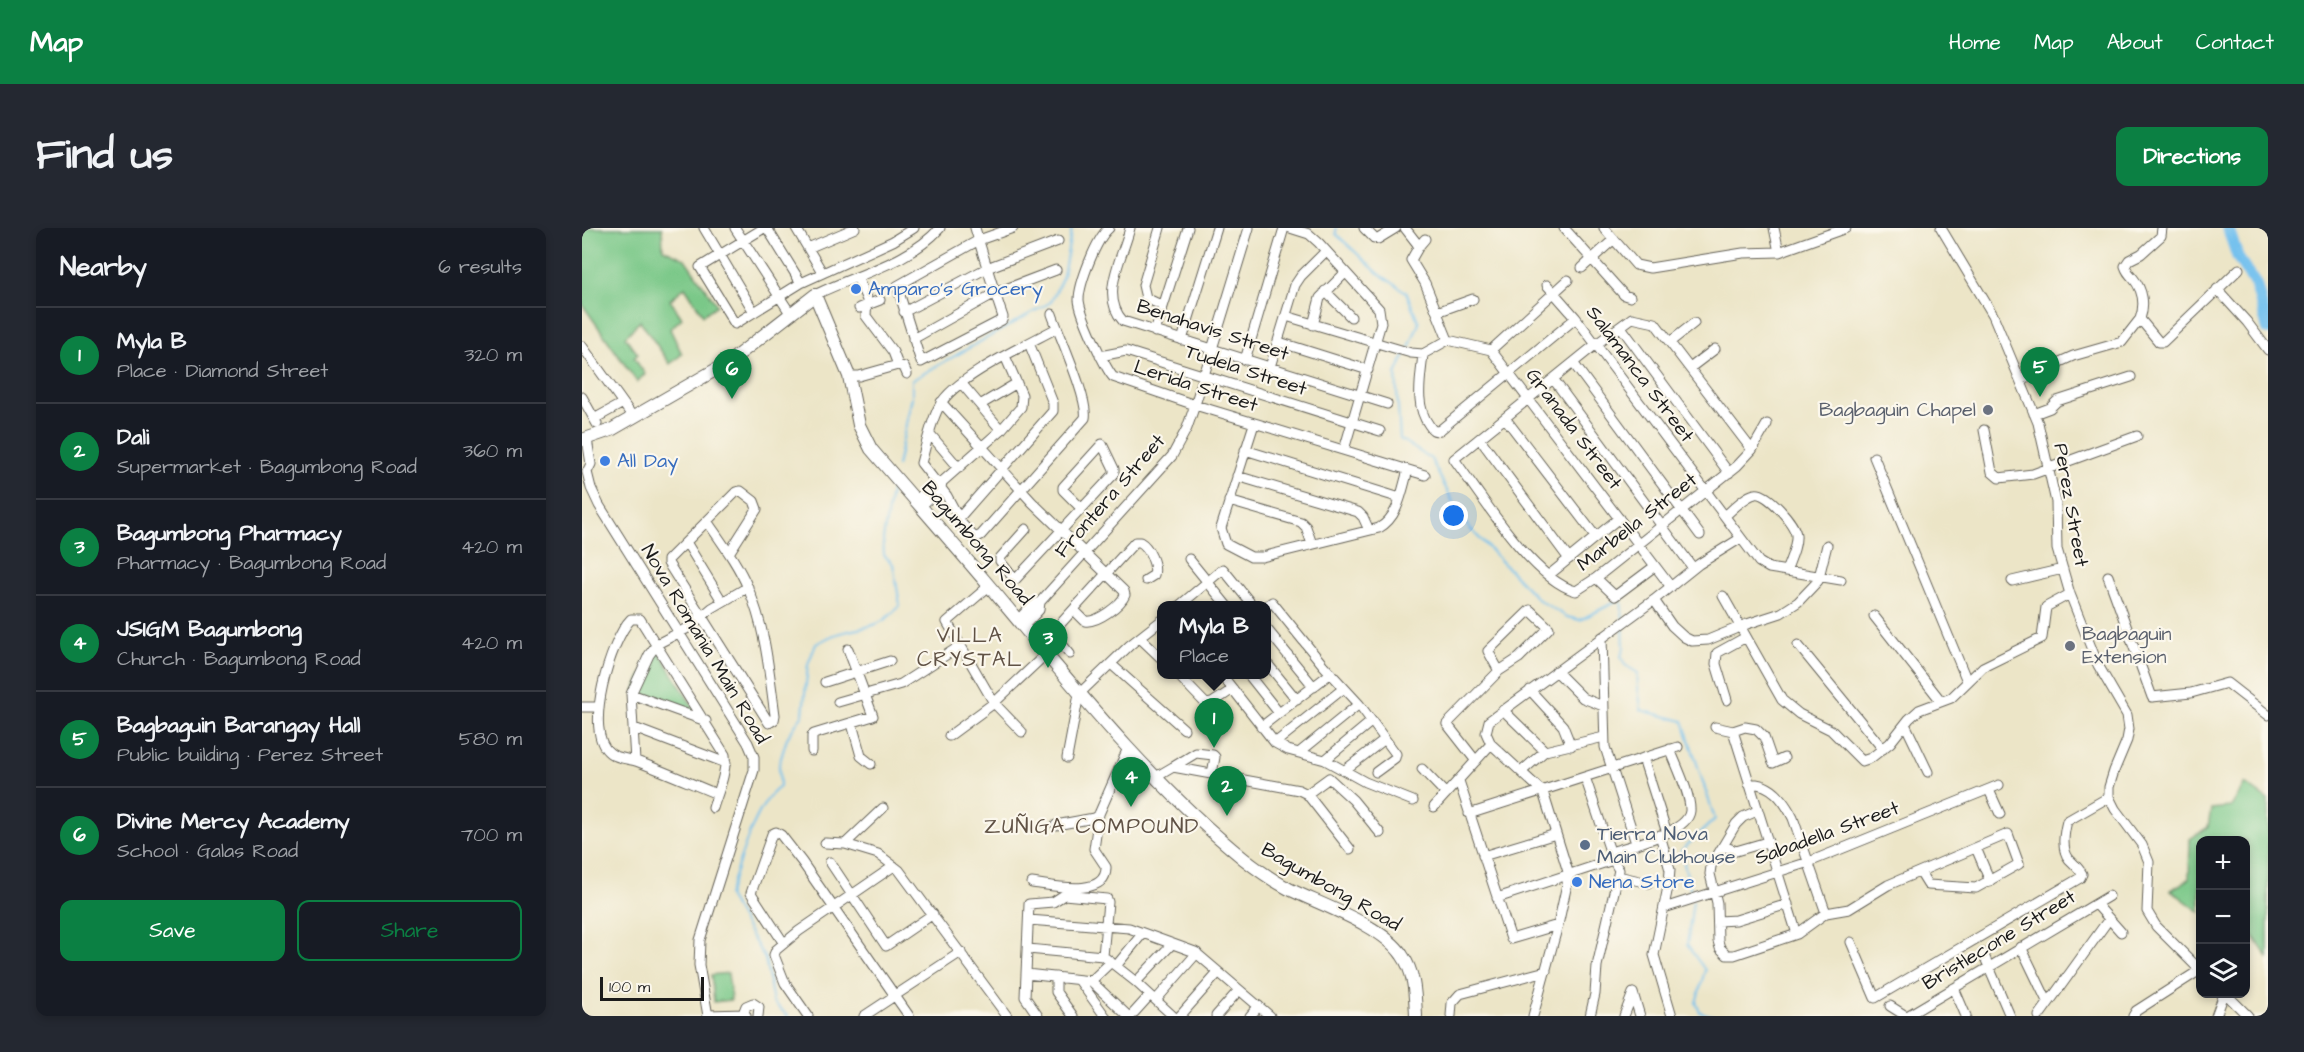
<!DOCTYPE html>
<html lang="en">
<head>
<meta charset="utf-8">
<style>
  :root { --surface:#171b24; --page:#242831; --text:#f1f3f6; --muted:#9ea1a6; --line:#363941; --accent:#0b8043 }
  body { margin:0; font-family:"Architects Daughter",sans-serif; background:var(--page); color:var(--text) }
  .controls { position:absolute; right:18px; bottom:18px; display:grid; overflow:hidden; border-radius:12px; box-shadow:0 3px 9px #0003 }
  .controls button { width:54px; height:54px; display:grid; place-items:center; padding:0; border:0; border-bottom:2px solid var(--line); background:var(--surface); color:var(--text); font:30px sans-serif }
  .scale { position:absolute; left:18px; bottom:15px; width:104px; box-sizing:border-box; padding-left:6px; border:3px solid #1c1c1c; border-top:0; font-size:16px; line-height:21px; white-space:nowrap; color:#1c1c1c; -webkit-text-stroke:4px #fbf7ec; paint-order:stroke }
  .you { position:absolute; left:872px; top:288px; width:21px; height:21px; margin:-15px; border:4px solid #fff; border-radius:50%; background:#1a73e8; box-shadow:0 0 0 9px #1a73e833 }
  .badge { display:grid; place-items:center; width:39px; height:39px; border-radius:50%; background:var(--accent); color:#fff; font-size:20px; font-weight:700 }
  .pin { position:absolute; translate:-50% -50px; filter:drop-shadow(0 2px 3px #0008) }
  .pin::after { content:''; position:absolute; top:32px; width:21px; height:18px; background:inherit; clip-path:polygon(0 0,100% 0,50% 100%) }
  .popup { position:absolute; left:575px; top:373px; width:114px; height:78px; box-sizing:border-box; display:grid; place-content:center; border-radius:12px; background:var(--surface); filter:drop-shadow(0 2px 4px #0005); font-size:20px; white-space:nowrap; color:var(--muted) }
  .popup b { font-size:22px; color:var(--text) }
  .popup::after { content:''; position:absolute; left:50%; top:100%; margin-left:-12px; border:12px solid transparent; border-top-color:var(--surface) }
  .list { margin:0; padding:0; list-style:none }
  h2 { display:flex; justify-content:space-between; align-items:center; height:78px; margin:0; padding:0 24px; font-size:26px }
  h2 small { font-size:20px; font-weight:400; color:var(--muted) }
  .list li { display:grid; grid-template-columns:39px 1fr auto; gap:18px; align-items:center; box-sizing:border-box; height:96px; padding:0 24px; border-top:2px solid var(--line) }
  .list b { display:block; font-size:22px; white-space:nowrap }
  .list p { margin:0; font-size:20px; white-space:nowrap; color:var(--muted) }
  .list em { font-size:20px; font-style:normal; color:var(--muted) }
  .actions { display:flex; gap:12px; padding:18px 24px }
  .actions a { flex:1; padding:14px 0; border:2px solid var(--accent); border-radius:12px; text-align:center; font-size:21px; color:var(--accent) }
  .actions .main { background:var(--accent); color:#fff }
  .icon { flex:none; width:33px; height:33px; fill:none; stroke:currentColor; stroke-width:2; stroke-linecap:round; stroke-linejoin:round }
  .map { position:relative; flex:none; width:1686px; height:788px; overflow:hidden; border-radius:12px }
  header { display:flex; align-items:center; gap:36px; box-sizing:border-box; height:84px; padding:0 30px; background:var(--accent); color:#fff }
  header strong { font-size:28px }
  nav { display:flex; gap:33px; margin-inline-start:auto; font-size:21px }
  .intro { display:flex; align-items:center; justify-content:space-between; box-sizing:border-box; height:144px; padding:0 36px }
  h1 { margin:0; font-size:42px }
  .button { padding:15px 27px; border-radius:12px; background:var(--accent); color:#fff; font-size:21px; font-weight:700 }
  main { display:flex; gap:36px; padding:0 36px }
  aside { flex:1; background:var(--surface); border-radius:12px; box-shadow:0 3px 9px #0003 }
  .map>svg:first-child { display:block }
  .green { fill:#7ac888; stroke:#4b7252; stroke-width:1.5 }
  .lines { fill:none; stroke-linecap:round; stroke-linejoin:round }
  .stream { stroke:#74c1ee; stroke-width:2 }
  .river { stroke:#74c1ee; stroke-width:12 }
  .minor-casing { stroke:#656258; stroke-width:11 }
  .major-casing { stroke:#656258; stroke-width:14 }
  .minor { stroke:#fff; stroke-width:9 }
  .major { stroke:#fff; stroke-width:12 }
  .shop-dot { fill:#3f7fe0; stroke:#fbf7ec; stroke-width:2 }
  .worship-dot { fill:#6b7280; stroke:#fbf7ec; stroke-width:2 }
  .service-dot { fill:#5c6f8a; stroke:#fbf7ec; stroke-width:2 }
  .labels { text-anchor:middle; dominant-baseline:central; stroke-width:4.5; stroke-linejoin:round; paint-order:stroke }
  .shop-label { font-size:20px; fill:#366cbe; stroke:#fbf7ec; text-anchor:start }
  .street-label { font-size:20px; fill:#1c1c1c; stroke:#fbf7ec }
  .worship-label { font-size:20px; fill:#5b616d; stroke:#fbf7ec; text-anchor:end }
  .service-label { font-size:20px; fill:#4e5e75; stroke:#fbf7ec; text-anchor:start }
  .neighbourhood-label { font-size:21px; letter-spacing:1.5px; fill:#605245; stroke:#fbf7ec }
</style>
</head>
<body>
<header>
<strong>Map</strong>
<nav><a>Home</a><a>Map</a><a>About</a><a>Contact</a></nav>
</header>
<div class="intro"><h1>Find us</h1><a class="button">Directions</a></div>
<main>
<aside>
<h2>Nearby<small>6 results</small></h2>
<ul class="list">
<li><span class="badge">1</span><div><b>Myla B</b><p>Place · Diamond Street</p></div><em>320 m</em></li>
<li><span class="badge">2</span><div><b>Dali</b><p>Supermarket · Bagumbong Road</p></div><em>360 m</em></li>
<li><span class="badge">3</span><div><b>Bagumbong Pharmacy</b><p>Pharmacy · Bagumbong Road</p></div><em>420 m</em></li>
<li><span class="badge">4</span><div><b>JSIGM Bagumbong</b><p>Church · Bagumbong Road</p></div><em>420 m</em></li>
<li><span class="badge">5</span><div><b>Bagbaguin Barangay Hall</b><p>Public building · Perez Street</p></div><em>580 m</em></li>
<li><span class="badge">6</span><div><b>Divine Mercy Academy</b><p>School · Galas Road</p></div><em>700 m</em></li>
</ul>
<div class="actions"><a class="main">Save</a><a>Share</a></div>
</aside>
<div class="map">
<svg width="1686" height="788" viewBox="0 0 1686 788">
  <rect width="100%" height="100%" fill="#fbf7ec"/>
  <filter id="ink" filterUnits="userSpaceOnUse"><feTurbulence type="fractalNoise" baseFrequency=".0167" numOctaves="2"/><feDisplacementMap in="SourceGraphic" scale="12" xChannelSelector="R" yChannelSelector="G"/><feConvolveMatrix kernelMatrix="1 2 1 2 8 2 1 2 1" color-interpolation-filters="sRGB"/></filter>
  <filter id="wash" filterUnits="userSpaceOnUse"><feTurbulence type="fractalNoise" baseFrequency=".008" numOctaves="4" result="noise"/><feDisplacementMap in="SourceGraphic" scale="24" xChannelSelector="R" yChannelSelector="G"/><feGaussianBlur stdDeviation="1.35" result="paint"/><feColorMatrix in="noise" values="0 0 0 0 0 0 0 0 0 0 0 0 0 0 0 0 0 1.4 0 .05"/><feComposite in="paint" operator="in"/></filter>
  <g filter="url(#wash)">
    <rect width="100%" height="100%" fill="#ece5c7"/>
    <path class="green" d="M 0,0 L 80,0 L 81,21 L 103,31 L 135,77 L 121,87 L 103,59 L 88,72 L 100,90 L 88,101 L 100,126 L 88,136 L 58,93 L 43,109 L 56,126 L 52,130 L 63,146 L 55,154 L 0,76 Z
      M 74,418 L 116,487 L 52,463 Z
      M 1663,556 L 1686,572 L 1686,730 L 1670,706 L 1664,703 L 1664,612 L 1618,612 L 1618,684 L 1589,662 L 1607,651 L 1608,611 L 1626,599 L 1629,581 L 1649,579 Z
      M 146,745 L 149,772 L 132,774 L 129,747 Z"/>
    <g class="lines">
      <path class="stream" d="M 754,0 L 754,6 L 796,45 L 824,64 L 837,95 L 826,122
        M 823,126 L 814,146 L 818,211 L 849,231 L 880,292 L 941,356 L 957,372 L 985,389 L 998,392 L 1039,371 L 1041,392
        M 315,238 L 330,169 L 330,152 L 469,74 L 481,48 L 490,0
        M 1041,398 L 1042,420 L 1039,428 L 1043,437 L 1056,445 C 1054,458 1058,469 1059,482 L 1101,493 L 1133,591 L 1099,623 L 1110,668
        M 1111,673 L 1105,717 L 1123,742 L 1114,775 L 1118,784 L 1131,788
        M 206,788 L 191,774 L 183,731 L 146,668 C 156,639 172,576 198,559 L 197,537 L 205,510 L 221,486 L 226,436 L 234,416 C 241,412 248,408 255,406 C 284,397 296,403 318,377 L 311,336 L 302,327 L 301,311 L 311,252"/>
      <path class="river" d="M 1646,0 L 1656,30 L 1674,57 L 1686,101"/>
    </g>
  </g>
  <g filter="url(#ink)">
    <g class="lines">
      <g class="minor-casing">
        <path id="minor" d="M 122,0 L 172,84
          M 153,0 L 208,85
          M 182,0 L 118,39 L 153,96 L 219,55 L 311,13 L 332,0
          M 185,0 L 219,55
          M 214,0 L 240,44
          M 393,0 C 402,30 411,60 421,89 L 420,92 L 339,134 L 315,58 L 397,12 L 431,0
          M 527,0 C 514,11 497,56 497,72 C 498,86 522,138 531,149 L 613,177 L 843,247
          M 548,0 C 541,29 517,67 541,93 L 805,176
          M 578,0 L 561,57 L 564,70 L 581,78
          M 708,0 L 727,6 L 737,15 L 797,81 L 799,95 L 762,222
          M 782,0 L 792,10 L 796,11 L 814,0
          M 823,0 L 837,18
          M 982,0 L 1042,67 L 1048,69
          M 1022,0 L 1054,37 L 1068,40 L 1161,25 L 1197,24 L 1264,0
          M 1192,0 L 1197,24
          M 1359,0 L 1411,87 L 1456,195 L 1474,274 L 1475,321 L 1488,366 L 1516,437 L 1545,487 L 1547,501 L 1545,512 L 1532,543 L 1527,559 L 1527,569 L 1533,581 L 1560,617 L 1567,634 L 1565,683 L 1574,698 L 1618,742
          M 843,11 L 837,18 L 829,32 L 843,55 L 866,112
          M 226,20 L 273,0
          M 1000,40 L 1032,11
          M 275,49 L 285,72 L 284,88 L 311,124 L 316,137
          M 965,57 L 994,90 L 1177,334 L 1187,340 L 1259,352
          M 1635,61 L 1665,94 L 1686,122
          M 743,63 L 769,89
          M 233,67 C 274,46 326,36 358,0
          M 277,80 L 298,72
          M 322,84 L 405,40 L 476,13
          M 855,84 L 891,71
          M 470,86 C 477,107 507,172 503,190 L 399,307 L 393,310 L 380,296 L 365,268 L 339,235 C 344,218 349,192 358,177 C 373,149 446,116 475,100
          M 704,88 L 829,125 L 841,126 L 866,112
          M 1558,91 C 1563,77 1561,62 1551,50 C 1547,46 1545,44 1543,38 L 1547,32 L 1559,26 L 1579,8 L 1580,0
          M 731,97 L 738,70 L 763,45
          M 1039,99 L 1147,245
          M 573,104 L 606,0
          M 331,111 L 413,65 L 474,42
          M 600,112 L 635,0
          M 866,112 L 909,122 L 986,52
          M 697,114 L 786,142
          M 1088,114 L 1112,95
          M 0,118 L 51,189
          M 909,122 L 1089,359
          M 841,126 C 839,149 832,177 847,197 C 850,202 852,204 858,202 L 994,90
          M 518,128 L 544,123 L 798,203
          M 663,132 L 702,0
          M 992,136 L 1118,307
          M 688,139 L 713,57 L 719,48 L 744,23
          M 1108,140 L 1133,121
          M 267,148 L 277,148 L 316,137 L 322,139 L 325,146
          M 972,152 L 1111,340
          M 1438,152 L 1491,128 L 1540,114 L 1558,91 L 1577,114 L 1581,114 L 1657,41
          M 380,156 L 419,202
          M 0,169 L 15,196
          M 359,174 L 450,274 L 542,363 L 543,367 C 539,377 515,395 503,393 L 492,382
          M 398,177 L 435,155
          M 1452,186 L 1468,180 L 1475,173 L 1549,149
          M 923,190 L 1014,309
          M 12,191 L 41,175
          M 672,196 L 639,300 L 644,316 L 669,329 L 680,329 L 797,300 C 817,289 820,262 826,242
          M 1402,202 L 1410,244 L 1417,250 L 1451,246 L 1555,208
          M 348,206 L 377,240
          M 5,211 L 9,236 L 5,244 L 9,260 L 17,277 L 166,515 L 172,529 L 172,542 L 118,712 L 117,737 L 126,788
          M 898,211 L 987,331
          M 663,222 L 818,270
          M 1170,222 L 1073,95 L 1050,90 L 1013,117 L 872,231 C 898,266 952,353 994,363 L 1014,350 L 1155,238 L 1170,222 L 1185,196
          M 1292,229 L 1385,453
          M 655,248 L 776,284 L 781,289 L 787,302
          M 333,273 L 354,254 L 357,254
          M 647,273 L 719,294 L 724,299 L 730,316
          M 338,279 L 359,260 L 360,254 L 419,202 L 439,179 L 440,167 L 423,128
          M 1143,288 C 1151,281 1163,268 1173,266 C 1185,263 1213,296 1214,307 C 1215,318 1208,332 1204,343
          M 377,290 L 471,183 L 471,175 L 447,115
          M 125,293 C 140,315 156,336 166,360 C 184,401 187,444 193,487 L 192,492 L 187,495 L 86,335 L 86,332 L 154,264 L 159,263 L 172,273 L 175,281 L 147,325
          M 444,301 L 418,330 L 418,333 L 433,352 L 532,246 L 532,241 L 520,216 L 481,259 L 481,262 L 499,280
          M 104,314 L 140,373
          M 607,331 L 645,378
          M 967,347 L 1037,290
          M 1526,348 L 1570,469 L 1609,465 L 1645,455 L 1686,487
          M 1014,350 L 1033,368 L 1073,338
          M 1430,353 L 1481,341
          M 407,358 L 365,394 L 412,475 L 440,504
          M 1141,368 L 1200,472 L 1217,486 L 1249,502 L 1280,533 L 1289,530 L 1308,515 L 1327,491 L 1337,482 L 1369,470 L 1401,439 L 1460,410 L 1464,379 L 1488,366
          M 1072,372 L 1090,398 L 1102,409 L 1110,413 L 1126,412 L 1165,396 L 1199,385 L 1216,374 L 1236,353 L 1245,317
          M 597,378 L 641,341 L 671,378
          M 684,378 L 690,374 L 741,437 L 777,476 L 814,526 L 813,530 L 794,544
          M 1292,388 L 1359,473
          M 436,392 L 451,376 L 458,374
          M 465,398 L 488,426
          M 441,399 L 457,382 L 458,374 L 590,228 L 605,200 L 613,177 L 667,0
          M 684,400 L 732,459
          M 471,404 L 553,314 L 558,314 C 567,319 575,337 572,347 L 564,352
          M 1020,409 L 1023,519 L 1054,615
          M 558,410 L 580,431
          M 1216,417 L 1301,521
          M 684,434 L 715,472
          M 529,436 L 602,501
          M 974,443 L 1001,470 L 1021,478
          M 595,446 L 624,476 L 630,475 L 651,461
          M 639,446 L 693,515 L 762,460
          M 666,446 L 697,485
          M 243,454 L 308,433
          M 948,462 L 981,498 L 989,518
          M 49,466 L 53,533
          M 1145,472 L 1134,436 L 1135,425 L 1164,409
          M 256,474 L 319,456 L 378,418
          M 0,479 L 17,479
          M 921,482 L 963,523
          M 124,493 L 49,466 L 67,427 L 75,416 L 106,400 L 130,380 L 166,359
          M 270,496 L 279,528 L 289,536
          M 1323,496 L 1346,544
          M 679,499 L 749,445
          M 1133,499 L 1151,503 L 1163,499 L 1174,501 L 1182,509 L 1191,535 L 1202,530
          M 52,500 L 144,535
          M 1151,503 L 1215,706
          M 367,508 L 412,475 L 464,426
          M 693,515 L 706,522 L 743,532 L 790,493
          M 230,523 L 230,508 L 232,506 L 291,488 L 266,421
          M 718,524 L 777,476
          M 485,530 L 497,466 L 548,417 L 580,392
          M 1061,530 L 1085,605
          M 743,532 L 783,554 L 831,573
          M 894,533 L 865,496 L 917,443 L 937,430 L 967,400 L 948,382 L 906,423 L 917,443
          M 591,539 L 614,525 L 631,527 L 633,529 L 630,546
          M 840,541 L 864,566
          M 763,542 L 803,511
          M 940,543 L 963,523 L 1022,509
          M 574,549 L 591,539 L 717,562 L 725,566 L 768,621
          M 1003,549 L 1031,632 L 1037,642 L 1015,738 L 1013,766 L 1008,788
          M 877,553 L 929,711 L 976,697
          M 1167,556 C 1189,554 1202,572 1211,590 L 1244,685
          M 1407,562 L 1418,586
          M 725,566 L 747,550 L 771,572 L 798,605
          M 852,579 L 909,516
          M 131,580 C 136,564 145,544 143,527 L 58,391 L 49,391 C 29,411 0,505 28,525 C 34,530 46,531 54,533 C 81,543 108,555 135,566
          M 1175,583 L 1161,589 L 1154,596 L 1129,638 L 1128,646 L 1135,675 L 1136,713 L 1138,720 L 1145,727 L 1152,727 L 1215,706 L 1244,685 L 1267,681 L 1306,657 L 1426,606 L 1437,636 L 1394,660 L 1346,657 L 1338,644
          M 887,586 L 1096,519
          M 474,597 L 512,590 L 517,586 L 546,520
          M 1078,607 L 1088,642 L 1087,654 L 1072,727 L 1090,788
          M 243,615 L 263,616 L 296,626 L 317,642 L 425,788
          M 263,616 L 301,580
          M 1141,618 L 1154,623 L 1185,614
          M 1394,620 L 1408,653
          M 1028,624 C 1046,618 1106,605 1108,583 C 1109,567 1094,537 1088,521
          M 901,628 L 974,606
          M 248,634 L 304,718 L 351,686
          M 1036,648 L 1066,655
          M 450,655 C 468,657 525,671 524,639 L 512,621 L 517,586
          M 915,670 L 1031,632
          M 1514,676 L 1539,704
          M 1082,680 L 1227,634 L 1417,557
          M 447,692 L 547,700 L 613,724 L 688,788
          M 1136,693 L 1154,692 L 1206,676
          M 201,714 L 169,665 L 190,606 L 194,604 L 199,607 L 220,634 L 327,788
          M 1269,714 L 1293,770 L 1498,650 L 1500,646 C 1497,640 1492,636 1487,631 C 1479,621 1482,605 1485,593 L 1527,569
          M 1439,719 L 1466,775
          M 446,721 L 521,728
          M 1401,725 L 1428,788
          M 521,728 L 554,754 L 591,788
          M 534,738 L 561,705
          M 444,746 L 509,753 L 529,734
          M 474,749 L 474,764 L 491,788
          M 497,752 L 523,788
          M 509,753 L 546,788
          M 554,754 L 590,716
          M 1372,760 L 1384,788
          M 1051,765 L 1058,788
          M 1644,766 L 1666,788
          M 574,772 L 615,725
          M 1308,778 L 1324,788
          M 126,787 L 163,786
          M 164,788 L 162,783 L 164,778 L 171,775 L 177,779 L 176,788
          M 226,788 L 203,755 L 192,727 L 194,722 L 217,703 L 312,638
          M 282,788 L 379,724
          M 456,788 L 443,769 L 447,676 L 471,674 L 482,667 L 525,671 L 526,674 L 521,728
          M 549,788 L 568,767
          M 598,788 L 636,745
          M 634,788 L 657,762
          M 668,788 L 677,778
          M 869,788 L 870,775 L 878,766 L 964,743
          M 951,788 L 976,697 L 987,647 L 961,564 L 909,516 L 904,505 L 907,493 L 1072,372 L 1117,336 L 1159,310
          M 1042,788 L 1051,765
          M 1325,788 L 1527,668
          M 1457,788 L 1527,691
          M 1551,788 L 1554,783 L 1618,742
          M 1634,788 L 1642,766"/>
      </g>
      <g class="major-casing">
        <path id="major" d="M 0,212 L 29,202 L 147,134 L 233,67 L 267,148 L 277,197 L 289,221 C 337,277 387,333 434,390 C 505,475 576,561 662,631 C 676,642 692,653 707,661 C 739,677 800,697 820,727 C 833,745 833,767 834,788"/>
      </g>
      <use href="#minor" class="minor"/>
      <use href="#major" class="major"/>
    </g>
  </g>
  <g class="shop-dot">
    <circle cx="274" cy="61" r="6"/>
    <circle cx="23" cy="233" r="6"/>
    <circle cx="995" cy="654" r="6"/>
  </g>
  <g class="worship-dot">
    <circle cx="1406" cy="182" r="6"/>
    <circle cx="1488" cy="418" r="6"/>
  </g>
  <circle class="service-dot" cx="1003" cy="617" r="6"/>
  <g class="labels">
    <g class="shop-label">
      <text x="286" y="61">Amparo's Grocery</text>
      <text x="35" y="233">All Day</text>
      <text x="1007" y="654">Nena Store</text>
    </g>
    <g class="street-label">
      <text transform="translate(631 102) rotate(18)">Benahavis Street</text>
      <text transform="translate(664 142) rotate(18)">Tudela Street</text>
      <text transform="translate(1058 146) rotate(53)">Salamanca Street</text>
      <text transform="translate(614 158) rotate(18)">Lerida Street</text>
      <text transform="translate(992 201) rotate(53)">Granada Street</text>
      <text transform="translate(528 268) rotate(-49)">Frontera Street</text>
      <text transform="translate(1489 277) rotate(80)">Perez Street</text>
      <text transform="translate(1055 294) rotate(-38)">Marbella Street</text>
      <text transform="translate(395 315) rotate(49)">Bagumbong Road</text>
      <text transform="translate(123 416) rotate(59)">Nova Romania Main Road</text>
      <text transform="translate(1245 605) rotate(-20)">Sabadella Street</text>
      <text transform="translate(749 659) rotate(30)">Bagumbong Road</text>
      <text transform="translate(1417 712) rotate(-31)">Bristlecone Street</text>
    </g>
    <g class="worship-label">
      <text x="1394" y="182">Bagbaguin Chapel</text>
      <text x="1500" y="406" text-anchor="start">Bagbaguin<tspan x="1500" dy="23">Extension</tspan></text>
    </g>
    <g class="service-label">
      <text x="1015" y="606">Tierra Nova<tspan x="1015" dy="23">Main Clubhouse</tspan></text>
    </g>
    <g class="neighbourhood-label">
      <text x="388" y="407">VILLA<tspan x="388" dy="24">CRYSTAL</tspan></text>
      <text x="510" y="598">ZUÑIGA COMPOUND</text>
    </g>
  </g>
</svg>
<div class="controls">
<button>+</button>
<button>−</button>
<button><svg class="icon" aria-label="layers" viewBox="0 0 24 24"><path d="M12 4l9 5-9 5-9-5zM3 14l9 5 9-5"/></svg></button>
</div>
<div class="scale">100 m</div>
<div class="you"></div>
<div class="pin badge" style="left:632px;top:520px">1</div>
<div class="popup"><b>Myla B</b>Place</div>
<div class="pin badge" style="left:645px;top:588px">2</div>
<div class="pin badge" style="left:466px;top:440px">3</div>
<div class="pin badge" style="left:549px;top:579px">4</div>
<div class="pin badge" style="left:1458px;top:169px">5</div>
<div class="pin badge" style="left:150px;top:171px">6</div>
</div>
</main>
</body>
</html>
